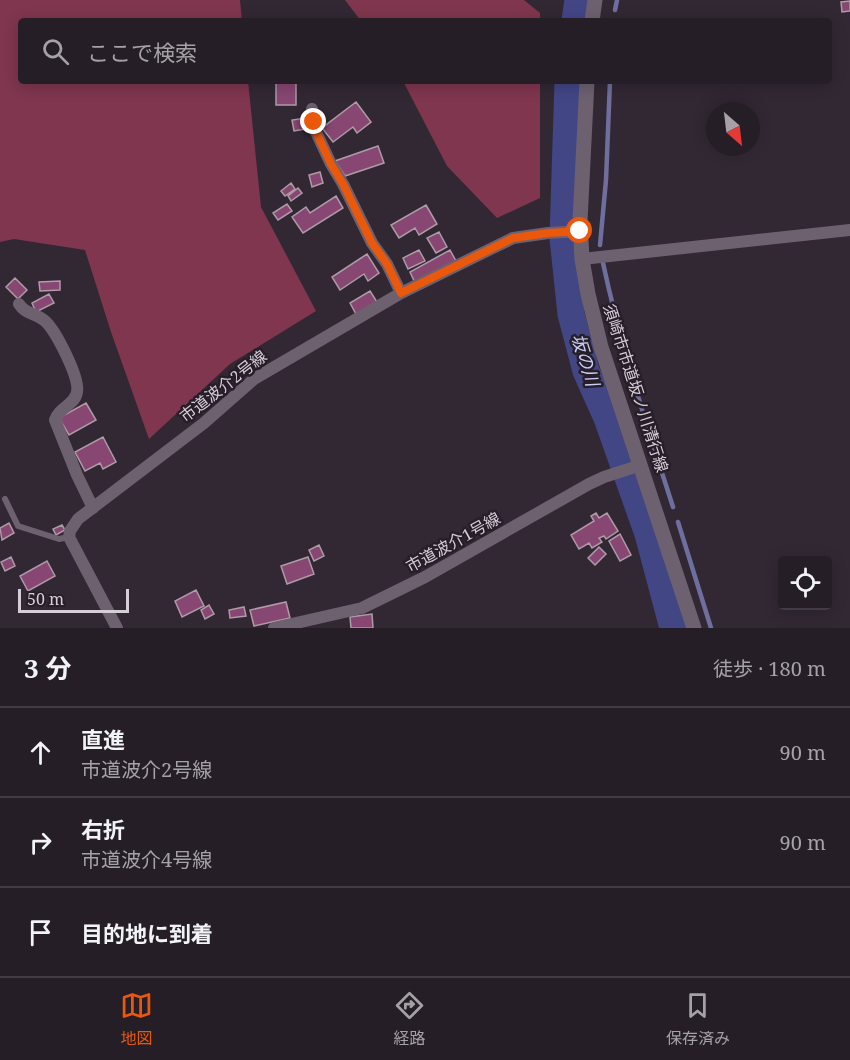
<!DOCTYPE html>
<html lang="ja">
<head>
<meta charset="utf-8">
<style>
  body { margin:0; font-family:"Noto Serif","Noto Sans JP",serif; background:#322b33; color:#f1f3f6 }
  .controls { position:absolute; right:18px; bottom:18px; display:grid; overflow:hidden; border-radius:6px; box-shadow:0 3px 15px #0003 }
  .controls button { width:54px; height:54px; display:grid; place-items:center; padding:0; border:0; border-bottom:2px solid #423c44; background:#261e27; color:#f1f3f6; font:30px sans-serif }
  .compass { position:absolute; left:706px; top:102px; width:54px; height:54px; border-radius:50%; background:#261e27; box-shadow:0 3px 15px #0003; rotate:152deg }
  .scale { position:absolute; left:18px; bottom:15px; width:111px; box-sizing:border-box; padding-left:6px; border:3px solid #d5ced7; border-top:0; font-size:16px; line-height:21px; white-space:nowrap; color:#d5ced7; -webkit-text-stroke:4px #281e2a; paint-order:stroke }
  .stop { position:absolute; width:18px; height:18px; margin:-14px; border:4px solid #ea580c; border-radius:50%; background:#fff }
  .stop.end { background:#ea580c; border-color:#fff; box-shadow:0 2px 6px #0008 }
  .list { margin:0; padding:0; list-style:none }
  h2 { display:flex; justify-content:space-between; align-items:center; height:78px; margin:0; padding:0 24px; font-size:26px }
  h2 small { font-size:20px; font-weight:400; color:#a4a2a7 }
  .list li { display:grid; grid-template-columns:39px 1fr auto; gap:18px; align-items:center; box-sizing:border-box; height:90px; padding:0 24px; border-top:2px solid #423c44 }
  .list b { display:block; font-size:22px; white-space:nowrap }
  .list p { margin:0; font-size:20px; white-space:nowrap; color:#a4a2a7 }
  .list em { font-size:20px; font-style:normal; color:#a4a2a7 }
  .icon { flex:none; width:33px; height:33px; fill:none; stroke:currentColor; stroke-width:2; stroke-linecap:round; stroke-linejoin:round }
  .map { position:relative; flex:none; width:850px; height:628px; overflow:hidden }
  .search { position:absolute; background:#261e27; box-shadow:0 3px 15px #0003; left:18px; right:18px; top:18px; height:66px; display:flex; align-items:center; gap:15px; box-sizing:border-box; padding:0 21px; border-radius:6px; color:#a4a2a7; font-size:22px }
  .sheet { height:348px; background:#261e27 }
  nav { display:flex; justify-content:space-around; align-items:center; box-sizing:border-box; height:84px; border-top:2px solid #423c44; background:#261e27; font-size:16px; color:#a4a2a7 }
  nav a { display:grid; justify-items:center; gap:3px }
  nav .on { color:#ea580c }
  .map>svg:first-child { display:block }
  .forest { fill:#7f364e }
  .lines { fill:none; stroke-linecap:round; stroke-linejoin:round }
  .stream { stroke:#6e6f9e; stroke-width:4.5 }
  .river { stroke:#424685; stroke-width:27 }
  .building { fill:#874772; stroke:#ad9ba6; stroke-width:1.5 }
  .service { stroke:#6d6170; stroke-width:6 }
  .minor { stroke:#6d6170; stroke-width:12 }
  .tertiary { stroke:#6d6170; stroke-width:15 }
  .route { stroke:#ea580c; stroke-width:8 }
  .labels { text-anchor:middle; stroke-width:5; stroke-linejoin:round; paint-order:stroke }
  .street-label { font-size:16px; fill:#d5ced7; stroke:#281e2a }
  .water-label { font-size:18px; font-style:italic; fill:#c9cef5; stroke:#281e2a }
</style>
</head>
<body>
<div class="map">
<svg width="850" height="628" viewBox="0 0 850 628">
  <rect width="100%" height="100%" fill="#322834"/>
  <path class="forest" d="M0,0H240L242,21H21V81H248L261,207L316,311L230,364L149,439L111,332L85,250L14,239L0,242Z
    M345,0H524L540,13V21H361Z
    M403,81H540V198L497,218L447,166Z"/>
  <g class="lines">
    <path class="stream" d="M615,10L617,0
      M600,245L606,180L610,81
      M603,263C621,347 647,426 673,507
      M678,522L711,628"/>
    <path class="river" d="M575,21L578,0
      M568,81L563,238L571,314L586,371L607,418L648,534L673,628"/>
  </g>
  <path class="building" d="M850,1V11L842,12L841,2Z
    M276,81H296V105H276Z
    M356,102L371,122L357,133L353,127L333,142L322,128Z
    M305,118L307,129L294,131L292,120Z
    M378,146L384,163L345,176L335,161Z
    M320,172L323,183L312,187L309,175Z
    M291,183L295,189L285,196L281,191Z
    M298,188L302,193L291,201L288,196Z
    M336,196L343,208L303,233L292,217L306,207L310,213Z
    M287,204L292,211L278,220L273,213Z
    M426,205L437,224L419,235L415,228L399,238L391,225Z
    M439,232L447,247L436,253L427,238Z
    M419,250L425,261L408,269L403,258Z
    M450,250L456,261L415,283L410,272Z
    M367,254L379,273L368,281L364,274L340,290L332,277Z
    M15,278L27,290L18,299L6,287Z
    M60,281V290L40,291L39,282Z
    M370,291L377,302L356,314L350,303Z
    M49,294L54,303L36,312L32,303Z
    M86,403L96,420L69,435L59,418Z
    M103,437L116,462L103,469L100,463L85,471L75,452Z
    M596,513L599,518L607,513L618,531L606,539L604,536L599,538L602,542L592,548L589,543L579,549L571,535L594,521L591,516Z
    M9,523L14,533L2,540L0,528Z
    M62,525L65,530L56,535L53,529Z
    M620,534L631,555L620,561L609,541Z
    M319,545L324,556L314,561L309,550Z
    M599,547L606,554L595,565L588,558Z
    M11,557L15,566L5,571L1,562Z
    M308,557L314,574L287,584L281,566Z
    M47,561L55,576L28,591L20,576Z
    M196,590L204,606L182,617L175,601Z
    M286,602L290,618L254,626L250,610Z
    M209,605L214,614L205,619L201,610Z
    M244,607L246,616L230,618L229,610Z
    M372,614L373,628H351L350,617Z"/>
  <g class="lines">
    <path class="service" d="M5,499L18,526L59,539L69,537"/>
    <path class="minor" d="M312,109L316,132L331,164L343,184L372,243L387,264L401,293
      M582,259L850,230
      M19,304C25,314 36,313 45,321C56,331 80,378 77,392C75,405 59,407 55,420L77,475L93,508
      M117,628L69,537L70,531L78,519L204,423L254,379L401,293L513,238L548,233L581,231
      M274,628L362,608L425,577L589,484L604,477L641,465"/>
    <path class="tertiary" d="M592,21L595,0
      M587,81L580,221L582,259L588,294L601,347L694,628"/>
  </g>
  <g class="lines">
    <path class="route" d="M314,122L316,132L331,164L343,184L372,243L387,264L401,293L513,238L548,233L580,231"/>
  </g>
  <g class="labels">
    <g class="street-label">
      <text transform="translate(223 386) rotate(-38)" y="6">市道波介2号線</text>
      <text transform="translate(636 388) rotate(72)" y="6">須崎市市道坂ノ川清行線</text>
      <text transform="translate(453 542) rotate(-29)" y="6">市道波介1号線</text>
    </g>
    <g class="water-label">
      <text transform="translate(585 360) rotate(73)" y="6">坂の川</text>
    </g>
  </g>
</svg>
<div class="controls">
<button><svg class="icon" aria-label="locate" viewBox="0 0 24 24"><circle cx="12" cy="12" r="6"/><path d="M12 2v4M12 18v4M2 12h4M18 12h4"/></svg></button>
</div>
<svg class="compass" viewBox="-18 -18 36 36"><path d="M0-13l5 13h-10z" fill="#e53935"/><path d="M0 13l5-13h-10z" fill="#a4a2a7"/></svg>
<div class="scale">50 m</div>
<div class="stop" style="left:580px;top:231px"></div>
<div class="stop end" style="left:314px;top:122px"></div>
<div class="search"><svg class="icon" aria-label="search" viewBox="0 0 24 24"><circle cx="10" cy="10" r="6"/><path d="M15 15l6 6"/></svg>ここで検索</div>
</div>
<section class="sheet">
<h2>3 分<small>徒歩 · 180 m</small></h2>
<ul class="list">
<li><svg class="icon" aria-label="ahead" viewBox="0 0 24 24"><path d="M12 20V5M6 11l6-6 6 6"/></svg><div><b>直進</b><p>市道波介2号線</p></div><em>90 m</em></li>
<li><svg class="icon" aria-label="right" viewBox="0 0 24 24"><path d="M7 20v-9h11M14 6l5 5-5 5"/></svg><div><b>右折</b><p>市道波介4号線</p></div><em>90 m</em></li>
<li><svg class="icon" aria-label="arrive" viewBox="0 0 24 24"><path d="M6 21V4h12l-3 4 3 4H6"/></svg><div><b>目的地に到着</b></div></li>
</ul>
</section>
<nav>
<a class="on"><svg class="icon" aria-label="map" viewBox="0 0 24 24"><path d="M3 6l6-2 6 2 6-2v14l-6 2-6-2-6 2zM9 4v14M15 6v14"/></svg>地図</a>
<a><svg class="icon" aria-label="directions" viewBox="0 0 24 24"><path d="M12 3l9 9-9 9-9-9zM9 14v-3h6M13 9l2 2-2 2"/></svg>経路</a>
<a><svg class="icon" aria-label="saved" viewBox="0 0 24 24"><path d="M7 4h10v16l-5-4-5 4z"/></svg>保存済み</a>
</nav>
</body>
</html>
